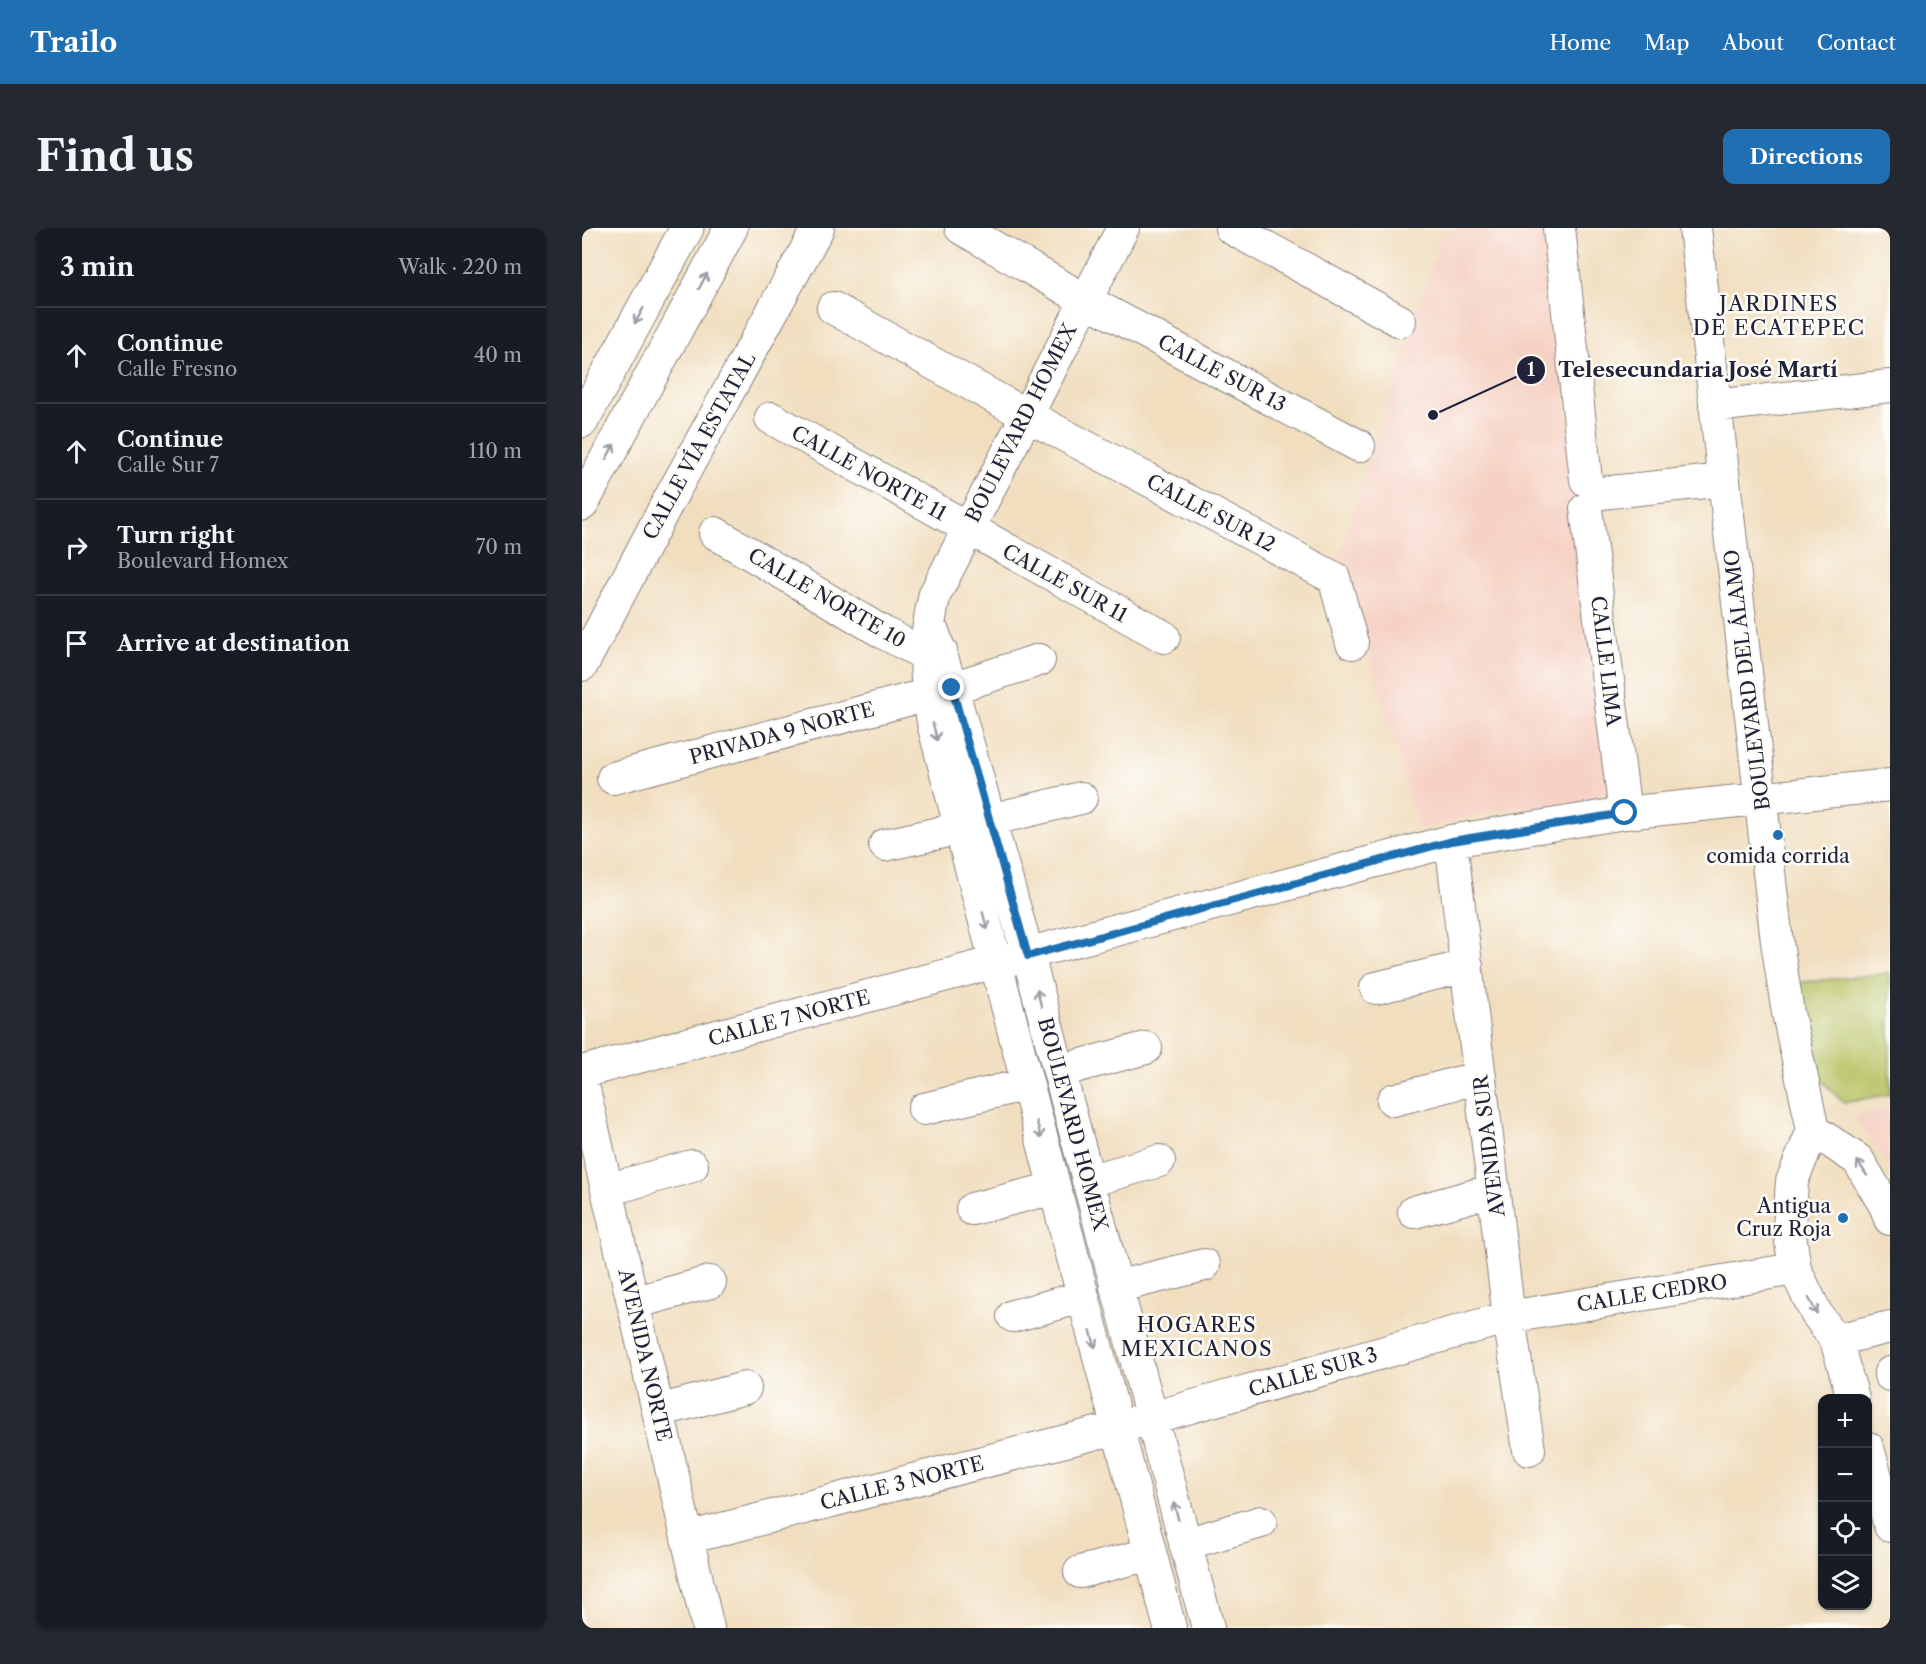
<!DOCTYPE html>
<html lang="en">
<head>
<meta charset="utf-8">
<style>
  body { margin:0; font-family:"Libre Caslon Text",serif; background:#242831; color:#f1f3f6 }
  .controls { position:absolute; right:18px; bottom:18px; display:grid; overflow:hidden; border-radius:12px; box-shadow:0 2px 4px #0004 }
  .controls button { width:54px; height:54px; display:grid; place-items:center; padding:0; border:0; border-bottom:2px solid #363941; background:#171b24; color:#f1f3f6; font:30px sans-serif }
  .stop { position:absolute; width:18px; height:18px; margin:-14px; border:4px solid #1f6fb2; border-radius:50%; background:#fff }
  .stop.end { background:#1f6fb2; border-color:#fff; box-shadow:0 2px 6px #0008 }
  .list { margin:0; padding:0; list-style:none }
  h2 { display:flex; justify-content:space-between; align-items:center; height:78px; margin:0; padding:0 24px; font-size:26px }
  h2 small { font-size:20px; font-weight:400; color:#9ea1a6 }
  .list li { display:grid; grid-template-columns:39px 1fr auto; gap:18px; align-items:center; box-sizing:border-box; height:96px; padding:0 24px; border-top:2px solid #363941 }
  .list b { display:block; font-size:22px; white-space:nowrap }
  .list p { margin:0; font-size:20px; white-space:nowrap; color:#9ea1a6 }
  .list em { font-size:20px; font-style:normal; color:#9ea1a6 }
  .icon { flex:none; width:33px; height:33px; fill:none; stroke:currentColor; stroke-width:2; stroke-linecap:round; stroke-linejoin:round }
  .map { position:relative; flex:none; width:1308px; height:1400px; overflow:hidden; border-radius:12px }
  header { display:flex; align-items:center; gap:36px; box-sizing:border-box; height:84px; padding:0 30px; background:#1f6fb2; color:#fff }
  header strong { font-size:28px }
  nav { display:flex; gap:33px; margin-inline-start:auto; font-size:21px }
  .intro { display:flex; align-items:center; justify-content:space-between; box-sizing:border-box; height:144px; padding:0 36px }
  h1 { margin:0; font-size:42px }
  .button { padding:15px 27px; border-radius:12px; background:#1f6fb2; color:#fff; font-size:21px; font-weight:700 }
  main { display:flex; gap:36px; padding:0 36px }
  aside { flex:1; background:#171b24; border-radius:12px; box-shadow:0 2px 4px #0004 }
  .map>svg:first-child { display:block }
  .built { fill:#f6d2c5 }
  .green { fill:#b7c365; stroke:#6c7250; stroke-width:1.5 }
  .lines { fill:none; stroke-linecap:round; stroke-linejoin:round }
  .minor-casing { stroke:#8a807d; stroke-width:34 }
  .motorway-casing { stroke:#8a807d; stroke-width:35 }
  .minor { stroke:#fff; stroke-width:32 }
  .motorway { stroke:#fff; stroke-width:33 }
  .oneway { stroke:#9c9ca7 }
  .route { stroke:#1f6fb2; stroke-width:8 }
  .poi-dot { fill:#1f6fb2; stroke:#fdfcf7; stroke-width:2 }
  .labels { text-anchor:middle; stroke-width:5; stroke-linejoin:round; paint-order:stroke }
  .street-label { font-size:20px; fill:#22223b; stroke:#fdfcf7 }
  .poi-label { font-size:20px; fill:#22223b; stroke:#fdfcf7 }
  .neighbourhood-label { font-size:21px; letter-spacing:1.5px; fill:#22223b; stroke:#fdfcf7 }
  .leader { fill:none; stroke:#22223b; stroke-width:2 }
  .callout-dot { fill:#22223b; stroke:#fdfcf7; stroke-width:2 }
  .mark-label { font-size:18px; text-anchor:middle; font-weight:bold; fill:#fff }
  .callout-label { font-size:21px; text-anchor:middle; font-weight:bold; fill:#22223b; stroke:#fdfcf7; stroke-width:5; stroke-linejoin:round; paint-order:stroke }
</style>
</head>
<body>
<header>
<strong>Trailo</strong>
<nav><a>Home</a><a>Map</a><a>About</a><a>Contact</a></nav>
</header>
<div class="intro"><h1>Find us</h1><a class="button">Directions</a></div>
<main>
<aside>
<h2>3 min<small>Walk · 220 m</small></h2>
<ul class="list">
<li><svg class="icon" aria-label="ahead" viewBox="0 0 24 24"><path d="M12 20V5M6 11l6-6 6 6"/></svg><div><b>Continue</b><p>Calle Fresno</p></div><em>40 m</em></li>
<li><svg class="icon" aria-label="ahead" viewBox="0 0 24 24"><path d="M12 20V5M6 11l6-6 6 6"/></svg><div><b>Continue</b><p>Calle Sur 7</p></div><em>110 m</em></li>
<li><svg class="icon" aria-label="right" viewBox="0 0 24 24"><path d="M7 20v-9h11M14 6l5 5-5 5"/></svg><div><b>Turn right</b><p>Boulevard Homex</p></div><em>70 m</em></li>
<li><svg class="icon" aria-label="arrive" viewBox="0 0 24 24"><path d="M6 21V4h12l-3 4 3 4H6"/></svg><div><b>Arrive at destination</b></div></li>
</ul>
</aside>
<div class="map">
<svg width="1308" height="1400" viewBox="0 0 1308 1400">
  <rect width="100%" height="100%" fill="#fdfcf7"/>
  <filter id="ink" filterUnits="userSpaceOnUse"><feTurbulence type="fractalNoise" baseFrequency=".0167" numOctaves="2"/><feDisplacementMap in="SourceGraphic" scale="12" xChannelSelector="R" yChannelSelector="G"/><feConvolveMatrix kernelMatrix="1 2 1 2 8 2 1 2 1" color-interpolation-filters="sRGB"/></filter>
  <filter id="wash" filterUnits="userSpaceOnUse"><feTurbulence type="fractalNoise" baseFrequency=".008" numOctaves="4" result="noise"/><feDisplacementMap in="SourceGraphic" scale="24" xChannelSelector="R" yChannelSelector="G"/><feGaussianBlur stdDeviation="1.35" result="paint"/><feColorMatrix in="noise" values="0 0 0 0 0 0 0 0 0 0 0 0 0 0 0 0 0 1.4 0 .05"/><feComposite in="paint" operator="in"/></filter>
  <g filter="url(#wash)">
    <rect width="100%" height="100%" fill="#f1debf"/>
    <path class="built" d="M862,0H965L1028,574L917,582L836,602L771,368L753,340Z
      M1308,879V941L1272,889Z"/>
    <path class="green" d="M1308,745V866L1262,875L1236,849L1221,826L1213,755Z"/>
  </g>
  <g filter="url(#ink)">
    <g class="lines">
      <defs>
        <path id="minor" d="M379,0L503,72L777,218
          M541,0L353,366C341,416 342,448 352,499L588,1400
          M649,0L818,93
          M977,0L1004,252
          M1113,0L1195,714L1206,785L1231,902
          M251,80L446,188L752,350L770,415
          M1133,178L1308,158
          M189,190L582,409
          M1019,265L1142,252
          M1004,281L1043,585
          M133,305L302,405L342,426L359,423
          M352,406L370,460L446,727L626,1400
          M0,437L81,283L236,0
          M31,550L370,460L457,432
          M407,592L499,570
          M869,613L927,1089L947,1222
          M303,617L379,600
          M794,760L885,738
          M477,843L564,820
          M0,844L869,613L1043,585L1308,557
          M0,853L126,1400
          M811,872L898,849
          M342,881L445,856
          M1231,902L1210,953L1207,1000L1213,1041L1234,1085L1254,1112L1271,1170
          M1231,902L1276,932L1304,979L1308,991
          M506,953L577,933
          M25,962L110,938
          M390,981L472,960
          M832,984L912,962
          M534,1059L622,1037
          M51,1075L128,1054
          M431,1088L500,1069
          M1254,1112L1308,1099
          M1308,1145V1147
          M76,1183L163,1160
          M1286,1220L1308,1298
          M105,1310L534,1200L927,1089L1213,1041
          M603,1316L679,1294
          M498,1344L568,1326"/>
        <path id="motorway" d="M0,193L105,0
          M0,276L149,0"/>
      </defs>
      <use href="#minor" class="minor-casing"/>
      <use href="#motorway" class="motorway-casing"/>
      <use href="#minor" class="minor"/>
      <use href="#motorway" class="motorway"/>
    </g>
    <defs><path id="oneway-shaft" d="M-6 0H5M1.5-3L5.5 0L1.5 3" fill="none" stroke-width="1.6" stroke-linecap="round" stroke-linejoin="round" transform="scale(1.5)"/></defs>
    <g class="oneway">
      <use href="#oneway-shaft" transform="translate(121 53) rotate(-62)"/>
      <use href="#oneway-shaft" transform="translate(57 88) rotate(119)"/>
      <use href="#oneway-shaft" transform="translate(28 224) rotate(-62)"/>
      <use href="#oneway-shaft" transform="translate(353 504) rotate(76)"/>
      <use href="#oneway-shaft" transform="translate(403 693) rotate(75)"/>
      <use href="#oneway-shaft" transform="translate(457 770) rotate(-105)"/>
      <use href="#oneway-shaft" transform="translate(457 902) rotate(75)"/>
      <use href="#oneway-shaft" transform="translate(1280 940) rotate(-124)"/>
      <use href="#oneway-shaft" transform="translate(1231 1078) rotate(63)"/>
      <use href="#oneway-shaft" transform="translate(511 1111) rotate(75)"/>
      <use href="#oneway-shaft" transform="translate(594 1283) rotate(-105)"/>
    </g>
  </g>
  <g class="lines" filter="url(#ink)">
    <path class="route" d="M370,460L446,728L870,613L1043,585"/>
  </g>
  <g class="poi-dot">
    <circle cx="1196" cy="607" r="6"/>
    <circle cx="1261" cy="990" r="6"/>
  </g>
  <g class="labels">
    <g class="street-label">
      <text transform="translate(640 145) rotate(28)" y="7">CALLE SUR 13</text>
      <text transform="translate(439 195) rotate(-63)" y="7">BOULEVARD HOMEX</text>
      <text transform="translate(117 218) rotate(-61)" y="7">CALLE VÍA ESTATAL</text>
      <text transform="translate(287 245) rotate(29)" y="7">CALLE NORTE 11</text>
      <text transform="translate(629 285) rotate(28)" y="7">CALLE SUR 12</text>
      <text transform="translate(483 355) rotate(29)" y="7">CALLE SUR 11</text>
      <text transform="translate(245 370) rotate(30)" y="7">CALLE NORTE 10</text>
      <text transform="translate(1024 433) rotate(83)" y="7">CALLE LIMA</text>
      <text transform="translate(1165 452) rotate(-97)" y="7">BOULEVARD DEL ÁLAMO</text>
      <text transform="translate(200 505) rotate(-15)" y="7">PRIVADA 9 NORTE</text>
      <text transform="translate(207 790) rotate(-15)" y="7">CALLE 7 NORTE</text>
      <text transform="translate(491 896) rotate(75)" y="7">BOULEVARD HOMEX</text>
      <text transform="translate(907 918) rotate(-97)" y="7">AVENIDA SUR</text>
      <text transform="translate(1070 1065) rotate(-9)" y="7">CALLE CEDRO</text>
      <text transform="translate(63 1127) rotate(77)" y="7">AVENIDA NORTE</text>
      <text transform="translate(731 1144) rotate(-16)" y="7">CALLE SUR 3</text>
      <text transform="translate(320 1255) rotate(-14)" y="7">CALLE 3 NORTE</text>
    </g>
    <g class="poi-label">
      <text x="1196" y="635">comida corrida</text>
      <text x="1249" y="985" text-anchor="end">Antigua<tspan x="1249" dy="23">Cruz Roja</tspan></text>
    </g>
    <g class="neighbourhood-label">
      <text x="1197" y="83">JARDINES<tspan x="1197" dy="24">DE ECATEPEC</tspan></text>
      <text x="615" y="1104">HOGARES<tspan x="615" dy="24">MEXICANOS</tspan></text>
    </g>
  </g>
  <path class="leader" d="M851 187L949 142"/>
  <g class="callout-dot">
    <circle cx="851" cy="187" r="6"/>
    <circle cx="949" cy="142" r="15"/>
  </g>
  <g class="mark-label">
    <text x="949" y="148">1</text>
  </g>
  <g class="callout-label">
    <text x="1116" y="149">Telesecundaria José Martí</text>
  </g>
</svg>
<div class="controls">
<button>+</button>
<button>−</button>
<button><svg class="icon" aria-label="locate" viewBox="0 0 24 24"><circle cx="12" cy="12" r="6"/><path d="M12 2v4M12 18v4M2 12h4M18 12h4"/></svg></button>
<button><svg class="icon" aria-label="layers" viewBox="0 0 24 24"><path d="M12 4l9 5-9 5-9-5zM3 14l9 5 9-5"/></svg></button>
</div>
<div class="stop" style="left:1043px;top:585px"></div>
<div class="stop end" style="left:370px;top:460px"></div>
</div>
</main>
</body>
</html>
